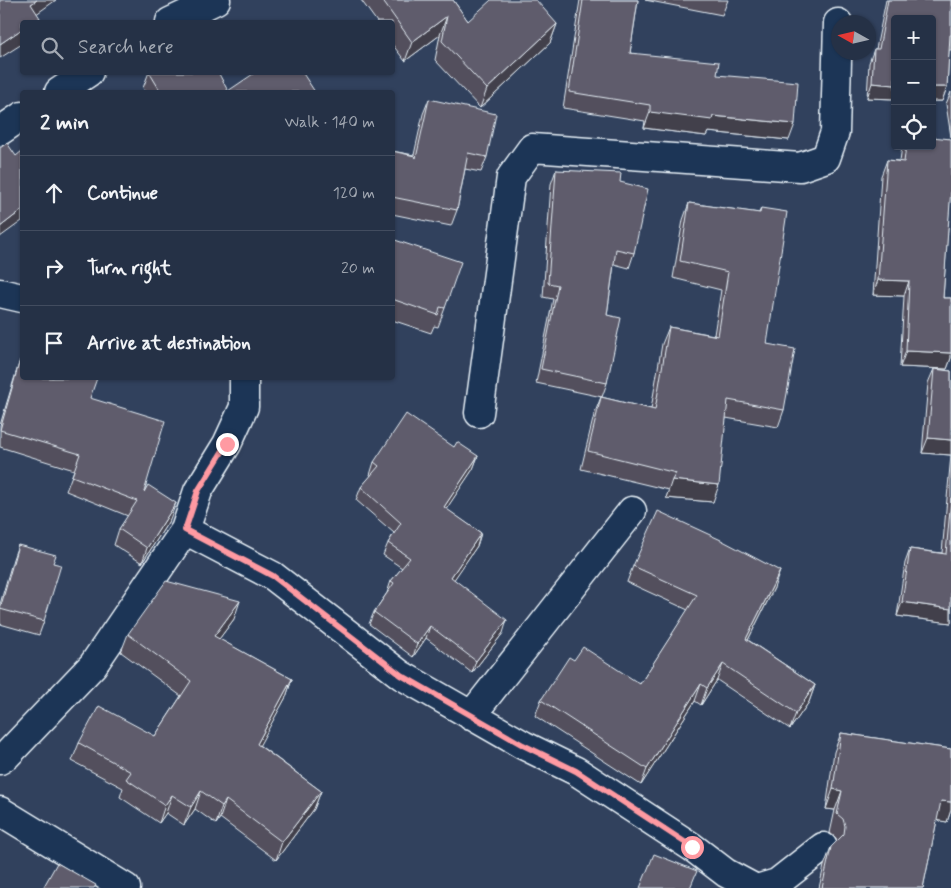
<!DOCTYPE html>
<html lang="en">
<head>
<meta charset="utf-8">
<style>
  body { margin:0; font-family:Mynerve,sans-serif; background:#313d51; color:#f1f3f6 }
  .controls { position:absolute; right:15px; top:15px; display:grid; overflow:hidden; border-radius:5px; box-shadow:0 1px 4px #0004 }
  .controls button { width:45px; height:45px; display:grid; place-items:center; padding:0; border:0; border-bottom:1px solid #424c5f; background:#253146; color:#f1f3f6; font:25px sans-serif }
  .compass { position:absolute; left:831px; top:15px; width:45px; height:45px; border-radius:50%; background:#253146; box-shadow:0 1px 4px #0004; rotate:278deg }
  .stop { position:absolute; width:15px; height:15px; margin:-11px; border:4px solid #ff9aa2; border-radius:50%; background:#fff }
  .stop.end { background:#ff9aa2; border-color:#fff; box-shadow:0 1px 5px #0008 }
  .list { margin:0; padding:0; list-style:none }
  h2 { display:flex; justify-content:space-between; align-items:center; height:65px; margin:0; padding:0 20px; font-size:21px }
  h2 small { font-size:16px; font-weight:400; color:#a3a9b3 }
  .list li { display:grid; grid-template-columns:32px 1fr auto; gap:15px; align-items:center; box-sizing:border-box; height:75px; padding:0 20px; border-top:1px solid #424c5f }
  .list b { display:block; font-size:19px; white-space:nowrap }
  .list em { font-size:16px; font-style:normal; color:#a3a9b3 }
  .icon { flex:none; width:28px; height:28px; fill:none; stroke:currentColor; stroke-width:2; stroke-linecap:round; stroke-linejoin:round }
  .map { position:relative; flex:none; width:951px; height:888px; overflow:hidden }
  .search { position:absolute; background:#253146; box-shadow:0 1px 4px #0004; left:20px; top:20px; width:375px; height:55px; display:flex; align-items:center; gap:12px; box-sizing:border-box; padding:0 18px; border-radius:5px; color:#a3a9b3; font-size:19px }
  .panel { position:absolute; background:#253146; box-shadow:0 1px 4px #0004; left:20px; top:90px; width:375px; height:290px; border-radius:5px }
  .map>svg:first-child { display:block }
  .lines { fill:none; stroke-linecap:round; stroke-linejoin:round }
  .minor-casing { stroke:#e8f1f8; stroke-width:31 }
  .minor { stroke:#1d3557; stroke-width:28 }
  .wall { fill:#524f5d; stroke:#e8f1f8 }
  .shaded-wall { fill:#42404c; stroke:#e8f1f8 }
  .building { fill:#5f5c6c; stroke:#e8f1f8 }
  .route { stroke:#ff9aa2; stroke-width:6 }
</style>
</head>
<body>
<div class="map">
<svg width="951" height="888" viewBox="0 0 951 888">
  <rect width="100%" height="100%" fill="#31415d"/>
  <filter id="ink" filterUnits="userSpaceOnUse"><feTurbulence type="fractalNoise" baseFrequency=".02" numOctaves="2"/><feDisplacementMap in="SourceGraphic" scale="10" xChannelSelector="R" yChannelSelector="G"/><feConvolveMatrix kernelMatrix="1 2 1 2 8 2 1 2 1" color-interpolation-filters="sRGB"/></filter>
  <g filter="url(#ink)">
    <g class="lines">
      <defs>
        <path id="minor" d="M170,22L216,0
          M59,92L89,72
          M0,131L22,116
          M0,293L22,298
          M479,413L511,177L532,148L800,167L826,158L835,132L838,23
          M185,530L273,576L401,675L523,745L576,771L692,847L726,873L754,888
          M471,716L632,511
          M0,760L7,755L93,665L185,530L198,491L227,444L244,407V378
          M0,811L126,888
          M760,888L777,883L823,847"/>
      </defs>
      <use href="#minor" class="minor-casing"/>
      <use href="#minor" class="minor"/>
    </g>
    <path class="wall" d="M361,0H453L468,21L557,24L550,43L480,108L435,60L440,35L405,61L392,44V22H377Z
      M580,0H638L630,53L717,75L789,140L708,132L706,136L644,128L645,121L563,108Z
      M645,0H728L722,15Z
      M886,0H951V50H949L947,87L942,101H932V19H895V99L867,98L869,63L874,49H876Z
      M149,72L228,91L315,92H146L143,88Z
      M951,92V137L946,104Z
      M429,99L487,157L481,172L465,169L457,210L451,226L392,214V151L414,155L423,114Z
      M902,146H932L950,196L943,298H951V358L947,369L900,367L904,296L873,295L881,176L887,160L900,161Z
      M556,170L620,182L634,253L629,268L614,264L607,315V383L602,397L536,383L553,299L543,297L551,184Z
      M689,203L759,213L761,208L767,344L784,410L778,427L726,418L713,502L666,498L669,490L581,469L594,415L601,397L651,409L662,344L669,327L714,335L721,290L673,278L683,220Z
      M392,239L445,308L438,327L434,326L431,333L392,320Z
      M20,360L90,398L144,492L170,519L142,563L114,545L119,529L128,516L66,491L74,470L0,447V425L15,376Z
      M934,369L951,371V455L922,453L928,383Z
      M454,447L478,456L473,469L446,509L481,533L477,546L454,579L503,633L472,673L426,638L413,657L369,624L374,612L387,593L391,581L402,568L383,555L388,543L394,533L356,500L361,487L371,476L370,475L374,462Z
      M951,455V623L897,616L905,563L910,549L942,553Z
      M18,545L44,621L39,635L0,624V604L13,559Z
      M633,566L774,588L748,640L815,685L809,702L790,729L717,680L701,705L695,701L641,785L535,716L541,700L574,660L640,684L688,610L627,582Z
      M234,619L219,639L292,679L286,697L259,745L321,791L314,809L276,860L220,818L216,824L195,809L184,825L166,813L159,823L120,797L123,788L72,761L79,743L155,736L181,696L121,652L128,634Z
      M841,733L951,749V810L947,822L937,820L923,888H819L824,866L831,847L837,841L836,838L830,833L835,810L826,809L834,752Z"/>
    <path class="shaded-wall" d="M37,0H56L25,22L31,4Z
      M447,16L440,35L405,61L412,42Z
      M40,18L38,22H33Z
      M557,24L550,43L480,108L487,89Z
      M22,29V44L0,58V44Z
      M872,83L895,85V99L867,98Z
      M932,87H947L942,101H932Z
      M650,112L713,116L795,124L789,140L708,132L706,136L644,128Z
      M22,210V221L0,237V227Z
      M878,280L909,281L904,296L873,295Z
      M906,351L951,353V358L947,369L900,367Z
      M928,438L951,440V455L922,453Z
      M478,456L473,469L439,520L444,507Z
      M672,480L719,485L713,502L666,498Z
      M176,503L170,519L142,563L147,548Z
      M481,533L477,546L447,590L451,577Z
      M780,571L774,588L740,656L746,639Z
      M240,601L234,619L208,654L214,636Z
      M902,602L951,609V623L897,616Z
      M507,620L503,633L472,673L476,661Z
      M430,626L426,638L413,657L417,644Z
      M723,664L717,680L701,705L707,688Z
      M292,679L286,697L251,761L257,744Z
      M701,684L695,701L641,785L647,769Z
      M815,685L809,702L790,729L796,713Z
      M833,789L842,791L835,810L826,809Z
      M201,791L195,809L184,825L191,807Z
      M321,791L314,809L276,860L282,842Z
      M172,795L166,813L159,823L165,805Z
      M226,800L220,818L216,824L222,806Z
      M941,801L951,802V810L947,822L934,820Z"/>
    <path class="building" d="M0,0H37L31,4L40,18L33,22H22V29L0,44Z
      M382,0H453L468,21L491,0H536L557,24L487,89L442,41L447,16L412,42Z
      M583,0H638L630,53L719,62L717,75L798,82L795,124L713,116L712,120L650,112V105L569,92Z
      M888,0H951V35H950L947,87H932V19H895V85L872,83L874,49H879Z
      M149,72H218L228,91L256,72H302L315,92H161Z
      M429,99L496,114L487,157L468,153L457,210L392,197V151L415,156L416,158Z
      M932,137L951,139V189L943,298H951V353L906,351L909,281L878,280L887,160L904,162L906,146H932Z
      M7,143L16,156L22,151V210L0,227V148Z
      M556,170L621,173L620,182L648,189L634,253L616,249L607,315L621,318L607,383L541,369L558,285L548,283Z
      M689,203L760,213L761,208L787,212L767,344L795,349L784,410L728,400L719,485L672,480L676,473L588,451L601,397L655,410L669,327L718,336L728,272L680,261Z
      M392,239L461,262L445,308L440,307L438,315L392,299Z
      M20,360L22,361V378H97L90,398L165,421L144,492L148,485L176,503L147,548L119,529L137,501L72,476L80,454L0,430Z
      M934,369L951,371V440L928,438Z
      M406,414L454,447L457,442L478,456L444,507L481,533L451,577L507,620L476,661L430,626L417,644L374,612L394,583L391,581L410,558L388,543L401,523L361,487L379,466L374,462Z
      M951,498V609L902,602L910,549L946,554Z
      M658,511L721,540L780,571L746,639L815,685L796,713L723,664L707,688L701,684L647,769L541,700L569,657L574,660L583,647L640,684L697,595L633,566Z
      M18,545L56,555L53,563L61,565L44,621L0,609Z
      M166,581L240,601L214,636L292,679L257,744L321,791L282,842L226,800L222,806L201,791L191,807L172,795L165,805L126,779L131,772L79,743L99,706L155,736L191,681L128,634Z
      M841,733L951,749V802L941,801L923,888H822L831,847L844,834L845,826L843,819L837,814L842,791L833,789Z
      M654,854L697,871L690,888H640Z
      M57,863L96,885L94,888H43Z"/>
  </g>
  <g class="lines" filter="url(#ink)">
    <path class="route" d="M227,444L198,491L185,530L273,576L401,675L523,745L576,771L692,847"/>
  </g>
</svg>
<div class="controls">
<button>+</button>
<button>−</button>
<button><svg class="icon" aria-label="locate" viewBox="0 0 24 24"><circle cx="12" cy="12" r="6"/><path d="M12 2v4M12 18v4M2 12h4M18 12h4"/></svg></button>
</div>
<svg class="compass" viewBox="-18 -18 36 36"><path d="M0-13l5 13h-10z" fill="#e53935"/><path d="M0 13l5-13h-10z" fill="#a3a9b3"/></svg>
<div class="stop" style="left:692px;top:847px"></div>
<div class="stop end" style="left:227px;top:444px"></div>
<div class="search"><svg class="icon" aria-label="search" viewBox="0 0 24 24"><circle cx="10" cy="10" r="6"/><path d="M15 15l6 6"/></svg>Search here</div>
<section class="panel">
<h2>2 min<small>Walk · 140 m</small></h2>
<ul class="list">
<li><svg class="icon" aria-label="ahead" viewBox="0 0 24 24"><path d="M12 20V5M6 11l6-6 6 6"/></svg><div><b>Continue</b></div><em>120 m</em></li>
<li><svg class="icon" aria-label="right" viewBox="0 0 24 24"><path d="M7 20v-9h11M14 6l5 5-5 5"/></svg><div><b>Turn right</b></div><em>20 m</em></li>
<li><svg class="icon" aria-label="arrive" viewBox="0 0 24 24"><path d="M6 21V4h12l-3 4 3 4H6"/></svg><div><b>Arrive at destination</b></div></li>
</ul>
</section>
</div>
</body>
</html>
